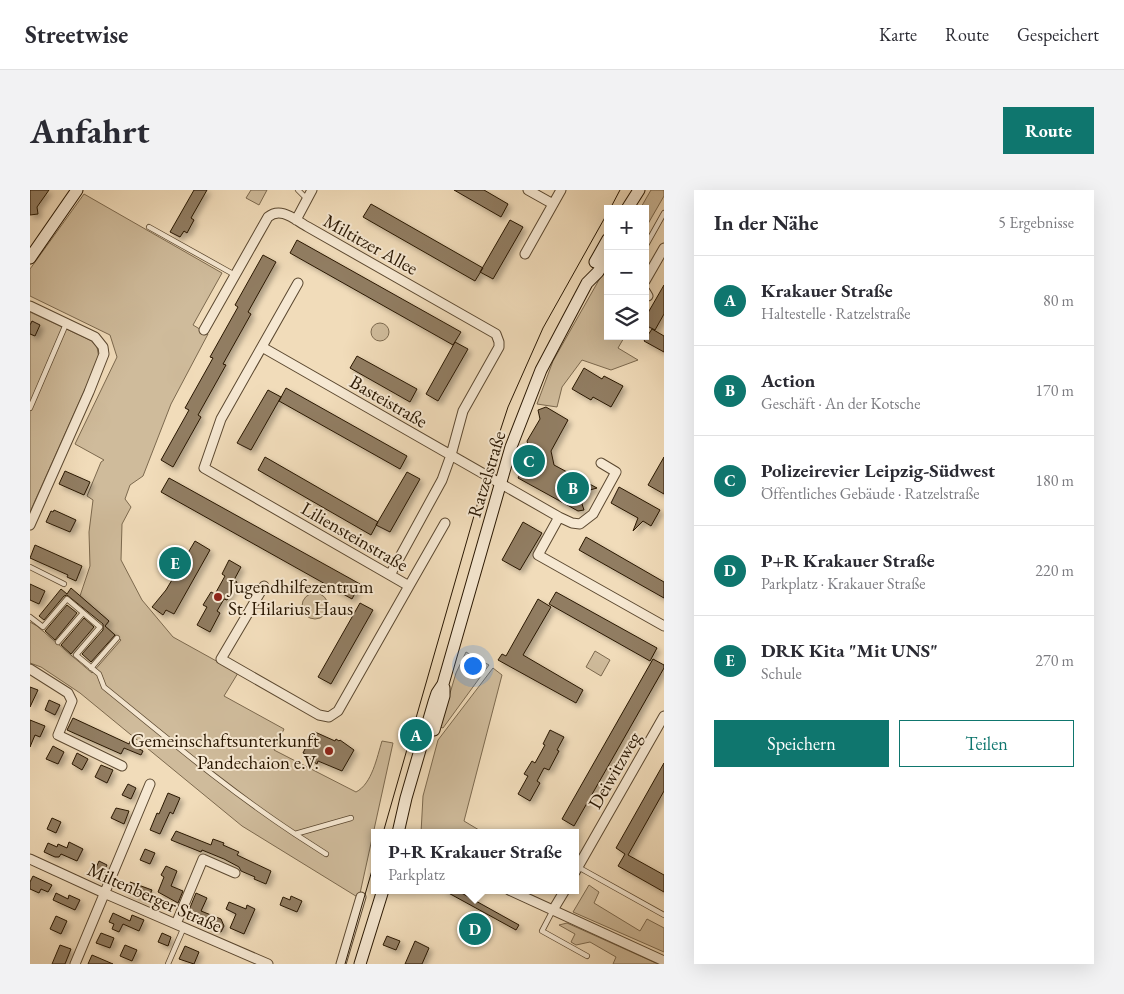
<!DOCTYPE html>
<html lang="de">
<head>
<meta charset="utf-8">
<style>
  body { margin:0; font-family:"EB Garamond",serif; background:#f2f2f3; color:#2b2b33 }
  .controls { position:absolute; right:15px; top:15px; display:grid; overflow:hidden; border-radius:0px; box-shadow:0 5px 20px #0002 }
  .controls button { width:45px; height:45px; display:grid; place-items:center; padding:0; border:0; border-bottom:1px solid #e1e1e2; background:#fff; color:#2b2b33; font:25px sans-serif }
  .you { position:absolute; left:442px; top:475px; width:18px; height:18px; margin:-12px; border:4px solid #fff; border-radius:50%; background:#1a73e8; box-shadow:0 0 0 8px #1a73e833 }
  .badge { display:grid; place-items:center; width:32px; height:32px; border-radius:50%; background:#0f766e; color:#fff; font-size:16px; font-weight:700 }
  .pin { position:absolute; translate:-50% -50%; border:2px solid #fff; box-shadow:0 1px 5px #0006 }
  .popup { position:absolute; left:341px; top:639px; width:208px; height:65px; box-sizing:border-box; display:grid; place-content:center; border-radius:0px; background:#fff; filter:drop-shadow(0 1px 4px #0005); font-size:16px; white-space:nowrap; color:#7c7c81 }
  .popup b { font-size:19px; color:#2b2b33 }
  .popup::after { content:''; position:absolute; left:50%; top:100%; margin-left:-10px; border:10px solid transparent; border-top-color:#fff }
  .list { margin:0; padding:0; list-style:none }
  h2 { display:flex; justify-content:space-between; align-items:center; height:65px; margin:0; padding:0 20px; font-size:21px }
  h2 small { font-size:16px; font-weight:400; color:#7c7c81 }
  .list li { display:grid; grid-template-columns:32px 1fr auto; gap:15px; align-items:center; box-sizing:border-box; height:90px; padding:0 20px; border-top:1px solid #e1e1e2 }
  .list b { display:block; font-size:19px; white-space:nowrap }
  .list p { margin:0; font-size:16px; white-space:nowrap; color:#7c7c81 }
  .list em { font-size:16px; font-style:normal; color:#7c7c81 }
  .actions { display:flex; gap:10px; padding:15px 20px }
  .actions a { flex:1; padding:11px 0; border:1px solid #0f766e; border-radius:0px; text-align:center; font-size:18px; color:#0f766e }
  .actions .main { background:#0f766e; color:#fff }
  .icon { flex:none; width:28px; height:28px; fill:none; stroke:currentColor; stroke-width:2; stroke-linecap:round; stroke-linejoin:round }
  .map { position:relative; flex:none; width:634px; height:774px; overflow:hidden; border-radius:0px }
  header { display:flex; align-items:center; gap:30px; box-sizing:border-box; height:70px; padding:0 25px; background:#fff; border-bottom:1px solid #e1e1e2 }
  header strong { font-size:24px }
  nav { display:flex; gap:28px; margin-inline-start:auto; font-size:18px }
  .intro { display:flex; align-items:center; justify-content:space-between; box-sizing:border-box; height:120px; padding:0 30px }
  h1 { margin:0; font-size:35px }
  .button { padding:12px 22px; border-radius:0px; background:#0f766e; color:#fff; font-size:18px; font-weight:700 }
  main { display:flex; gap:30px; padding:0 30px }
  aside { flex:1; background:#fff; border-radius:0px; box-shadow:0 5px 20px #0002 }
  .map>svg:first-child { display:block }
  .green { fill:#cfbb9b; stroke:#7c694e }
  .building { fill:#917d62; stroke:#291702; filter:url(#shadow) }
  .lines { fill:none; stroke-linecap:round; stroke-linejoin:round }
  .lane-casing { stroke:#5b4830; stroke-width:6 }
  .street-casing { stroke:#5b4830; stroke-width:11 }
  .secondary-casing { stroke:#291702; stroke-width:13 }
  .lane { stroke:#f6e8d2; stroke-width:4.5 }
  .street { stroke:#f6e8d2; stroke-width:9 }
  .secondary { stroke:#f6e8d2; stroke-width:11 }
  .tram { stroke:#291702; stroke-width:1 }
  .poi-dot { fill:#8f2418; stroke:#f6e8d2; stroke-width:2 }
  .labels { text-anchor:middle; stroke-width:4; stroke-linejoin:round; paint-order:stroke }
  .street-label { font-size:19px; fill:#291702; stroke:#f6e8d2 }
  .poi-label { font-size:19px; fill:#291702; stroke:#f6e8d2; text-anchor:start }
</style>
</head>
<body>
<header>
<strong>Streetwise</strong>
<nav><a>Karte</a><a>Route</a><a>Gespeichert</a></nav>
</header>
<div class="intro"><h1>Anfahrt</h1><a class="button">Route</a></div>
<main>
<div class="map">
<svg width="634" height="774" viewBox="0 0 634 774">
  <defs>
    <filter id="shadow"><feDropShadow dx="3.5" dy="3.5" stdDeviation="2.5" flood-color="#0004"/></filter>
  </defs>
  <rect width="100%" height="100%" fill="#f1dcba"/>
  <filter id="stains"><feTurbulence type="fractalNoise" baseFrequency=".004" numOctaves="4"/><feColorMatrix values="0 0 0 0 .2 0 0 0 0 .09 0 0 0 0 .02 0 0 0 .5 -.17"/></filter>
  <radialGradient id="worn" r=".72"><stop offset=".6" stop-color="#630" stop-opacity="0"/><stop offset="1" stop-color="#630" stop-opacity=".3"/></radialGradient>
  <path class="green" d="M221,0H237L229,15L216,8Z
    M621,0H634V6L615,39V19H610Z
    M54,4L192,83L163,135L178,144L141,214L113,286L100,295L95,309L101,317L92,334L91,370L112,410L143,447L208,483L194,506L254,539L244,560L326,602C342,594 347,567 352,551L363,553L329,708L212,636L50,503L11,477L0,473V432L7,436L62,483L91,450L75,436L79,431L50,406L60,376L59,342L63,310L57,306L71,272L74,270L45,254L87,167L80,145L0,106V79Z
    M578,74V146H595L588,158L608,170L581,180L552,170L532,197L527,217L507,214L523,171Z
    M0,122L62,151L67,157L69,168L0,322Z
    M341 142a9 9 0 1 1 18 0a9 9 0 1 1-18 0Z
    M272 416a13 13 0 1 1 26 0a13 13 0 1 1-26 0Z
    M565,461L580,470L571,486L556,477Z
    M436,462L459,475L413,538L410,537L426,483Z
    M463,478L472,485L434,631L454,643H391L393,606L408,550Z
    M559,695L569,702L564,713L610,741L617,729L634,738V762L543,722Z
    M537,733L628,774H583L586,767L560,752L546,755L541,752L545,744L529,735Z"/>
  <path class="building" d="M0,0H19L7,17L8,24L0,25Z
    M164,0H177L161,28L164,30L157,43L154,41L150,47L140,42Z
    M424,0H454L478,14L471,27Z
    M341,14L453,78L445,91L333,27Z
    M480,30L493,37L463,89L450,82Z
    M267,50L431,142L423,155L260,63Z
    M233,65L246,72L218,122L221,124L193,174L196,175L168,225L171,227L143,277L131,270L159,220L155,218L183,168L180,167L208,117L205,115Z
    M634,95V124L625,140L615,135V128Z
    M2,131L10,135L5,146L0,144V135Z
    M622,139L634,146V162L614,151Z
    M425,152L438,159L408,211L396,204Z
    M327,166L387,199L380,212L320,178Z
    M554,178L572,189L574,186L593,196L581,217L563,207L561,210L542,199Z
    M256,198L377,266L370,279L249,211Z
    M238,200L251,207L221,260L207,253Z
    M516,217L538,230L521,261L524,275L567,298L560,300L552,314L554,320L548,321L488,288L492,280L501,285L496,270L502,269L497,251L510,229L508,220Z
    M235,267L348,332L341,345L228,280Z
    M634,267V304L618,295Z
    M35,281L60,292L54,305L29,294Z
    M377,282L390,289L360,342L346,335Z
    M139,288L330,394L322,409L131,302Z
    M589,297L630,320L621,336L613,331L603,341L608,328L581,313Z
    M24,320L46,330L40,342L16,332L21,321L23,322Z
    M493,332L512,343L490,380L472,370Z
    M556,347L634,392V408L549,360Z
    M165,351L180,360L144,424L136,420L133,425L122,417L136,400Z
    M5,355L52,376L46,391L37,387L38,385L0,368Z
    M199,370L211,377L204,390L207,392L197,410L194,409L187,421L190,423L180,442L167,435L177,417L173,415L181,402L185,404L195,386L192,384Z
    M0,394L15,401L9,414L0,410Z
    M41,398L79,431L75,436L85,445L61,472L52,464L73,440V434L37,405L34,406L14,430L9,426L31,399L37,404Z
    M526,402L627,458L620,471L519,414Z
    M508,409L521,417L493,465L553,500L546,513L468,470L472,464L476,466Z
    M330,413L343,420L301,494L288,487Z
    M37,415L47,423L25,450L15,441Z
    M54,428L64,437L41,464L31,455Z
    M623,469L634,475V478L544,636L532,629Z
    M0,497L8,500L0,517Z
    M19,510L30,515L25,525L15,520Z
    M43,528L99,554L100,551L107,554L106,557L113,561L111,565L94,558L91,564L37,540Z
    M0,530L15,536L10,547L5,545L0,557Z
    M520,540L534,547L527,560L529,561L519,580L514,578L507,591L510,593L500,611L488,604L498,586L494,584L502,571L505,573L515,555L513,554Z
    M285,542L305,551L306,549L309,551L310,550L324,560L312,581L288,571L287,574L279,569L281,567L273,563L275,559L273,558L277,550L280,551Z
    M23,556L34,562L28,574L16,569Z
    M47,563L58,569L52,580L42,574Z
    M634,573V601L598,665L634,685V702L588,676L595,664L586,658Z
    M71,575L83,580L77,593L65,587Z
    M98,594L106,598L101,609L92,605Z
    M138,603L150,608L143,624L140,622L130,644L120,640L127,623L129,624Z
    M86,618L99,621L94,634L81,628Z
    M22,628L31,632L26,643L17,639Z
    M146,641L181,655L183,649L194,653L193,655L209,662L207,665L241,681L236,694L224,689L225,687L211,681L209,677L194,669L172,660L171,662L141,650Z
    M39,652L53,659L47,671L31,664L29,667H25L14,662L18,653L27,657L28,654L37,658Z
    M115,659L125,663L120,674L110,670Z
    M69,671L77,675L70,689L63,685Z
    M136,676L147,681L141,696L153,701L148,713L128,702L134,687L131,685Z
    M3,686L22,695L18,702L11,699L9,703L0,699V692Z
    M100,692L122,700L117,711L96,701Z
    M413,700H426L489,735L486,740Z
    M26,703L38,709L39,705L50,710L45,720L23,710Z
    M166,703L177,708L171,721L191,729L194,736L191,742L176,736L177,734L157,725Z
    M261,706L272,711L267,722L250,715L253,707L260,710Z
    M199,712L216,719L217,715L225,719L214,744L200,738L206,724L196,719Z
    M83,723L100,731L102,725L114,730L109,741L93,734L89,742L82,739L84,734L79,732Z
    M26,726L37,731L31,744L20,739Z
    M71,743L84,748L80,758L66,753Z
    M132,743L141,747L138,756L128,752Z
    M357,746L370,751L366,760L353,755Z
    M385,751L399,758L392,774H375Z
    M30,755L41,759L35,774H22Z
    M95,755L107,760L102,771L90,766Z
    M155,756L169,762L164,774L149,769Z
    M62,765L83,774H58Z"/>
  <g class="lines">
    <defs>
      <path id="lane" d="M268,0L277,9
        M119,37L205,85
        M615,57L634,23
        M0,218L36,134
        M0,377L34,394
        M0,427L13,437L37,409L70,437L46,465L69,484L74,497C137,548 198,600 265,644L321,628
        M28,452L53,423
        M61,478L87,448
        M265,644L296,664
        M548,677L634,725
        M523,720L512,741L557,766
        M138,774L154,737"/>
      <path id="street" d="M498,0L523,14
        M266,30L282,0
        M495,64L531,0
        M615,91L634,58
        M615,101L618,106
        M0,116L65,147L73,157L74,164L59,202L0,335
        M174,140L238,27C251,16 265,30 278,37L466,144L469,152V157L433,221L421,265L412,290L360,385
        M232,157L529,327L508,365L634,436
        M529,327L542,333L550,334L563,324L586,282L571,273
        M234,396L191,469L289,525L299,527L308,521L379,396L174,278L191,229L268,93
        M379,396L415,333
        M0,479L38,503L42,511L28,545L92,576
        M0,669L74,703L238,774
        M545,682L634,526
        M479,700L634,771
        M523,720L535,700
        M146,734L173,669L205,683
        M45,774L120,594
        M311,774L331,707"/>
      <path id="secondary" d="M597,19L609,0
        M0,68L47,0
        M565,72L578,49
        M404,540L414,506V498
        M368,643L376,608L404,512L407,503L413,494L481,257L511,180L557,93L568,82L578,65
        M330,774L353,700"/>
    </defs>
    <use href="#lane" class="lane-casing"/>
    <use href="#street" class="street-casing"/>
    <use href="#secondary" class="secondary-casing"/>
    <use href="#lane" class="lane"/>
    <use href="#street" class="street"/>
    <use href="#secondary" class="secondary"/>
    <path class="tram" d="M580,19L590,0
      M353,643L456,284L478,217L513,138L578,22
      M315,774L345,670"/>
  </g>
  <g class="poi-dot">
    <circle cx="188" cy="407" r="5"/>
    <circle cx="299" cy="561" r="5"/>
  </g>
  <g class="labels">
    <g class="street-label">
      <text transform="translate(341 54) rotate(29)" y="7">Miltitzer Allee</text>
      <text transform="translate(359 211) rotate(30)" y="7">Basteistraße</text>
      <text transform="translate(456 284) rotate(-73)" y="7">Ratzelstraße</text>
      <text transform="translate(325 346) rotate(30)" y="7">Liliensteinstraße</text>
      <text transform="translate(584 580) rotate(-60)" y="7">Deiwitzweg</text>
      <text transform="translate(125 707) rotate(24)" y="7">Miltenberger Straße</text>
    </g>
    <g class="poi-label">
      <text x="198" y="403">Jugendhilfezentrum<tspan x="198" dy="22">St. Hilarius Haus</tspan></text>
      <text x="289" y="557" text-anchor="end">Gemeinschaftsunterkunft<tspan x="289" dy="22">Pandechaion e.V.</tspan></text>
    </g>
  </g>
  <rect width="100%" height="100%" filter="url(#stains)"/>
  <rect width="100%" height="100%" fill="url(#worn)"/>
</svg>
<div class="controls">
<button>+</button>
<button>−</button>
<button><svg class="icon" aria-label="layers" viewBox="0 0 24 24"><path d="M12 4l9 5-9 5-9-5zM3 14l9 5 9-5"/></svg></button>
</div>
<div class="you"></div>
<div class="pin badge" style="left:386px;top:545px">A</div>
<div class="pin badge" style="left:543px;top:298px">B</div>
<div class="pin badge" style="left:499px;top:271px">C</div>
<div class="pin badge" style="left:445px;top:739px">D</div>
<div class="popup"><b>P+R Krakauer Straße</b>Parkplatz</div>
<div class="pin badge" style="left:145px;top:373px">E</div>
</div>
<aside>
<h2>In der Nähe<small>5 Ergebnisse</small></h2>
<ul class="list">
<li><span class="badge">A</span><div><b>Krakauer Straße</b><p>Haltestelle · Ratzelstraße</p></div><em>80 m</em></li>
<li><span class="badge">B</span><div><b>Action</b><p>Geschäft · An der Kotsche</p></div><em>170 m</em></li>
<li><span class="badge">C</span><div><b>Polizeirevier Leipzig-Südwest</b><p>Öffentliches Gebäude · Ratzelstraße</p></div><em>180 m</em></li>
<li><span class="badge">D</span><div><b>P+R Krakauer Straße</b><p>Parkplatz · Krakauer Straße</p></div><em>220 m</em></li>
<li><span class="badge">E</span><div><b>DRK Kita &quot;Mit UNS&quot;</b><p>Schule</p></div><em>270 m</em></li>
</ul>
<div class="actions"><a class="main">Speichern</a><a>Teilen</a></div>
</aside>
</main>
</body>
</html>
